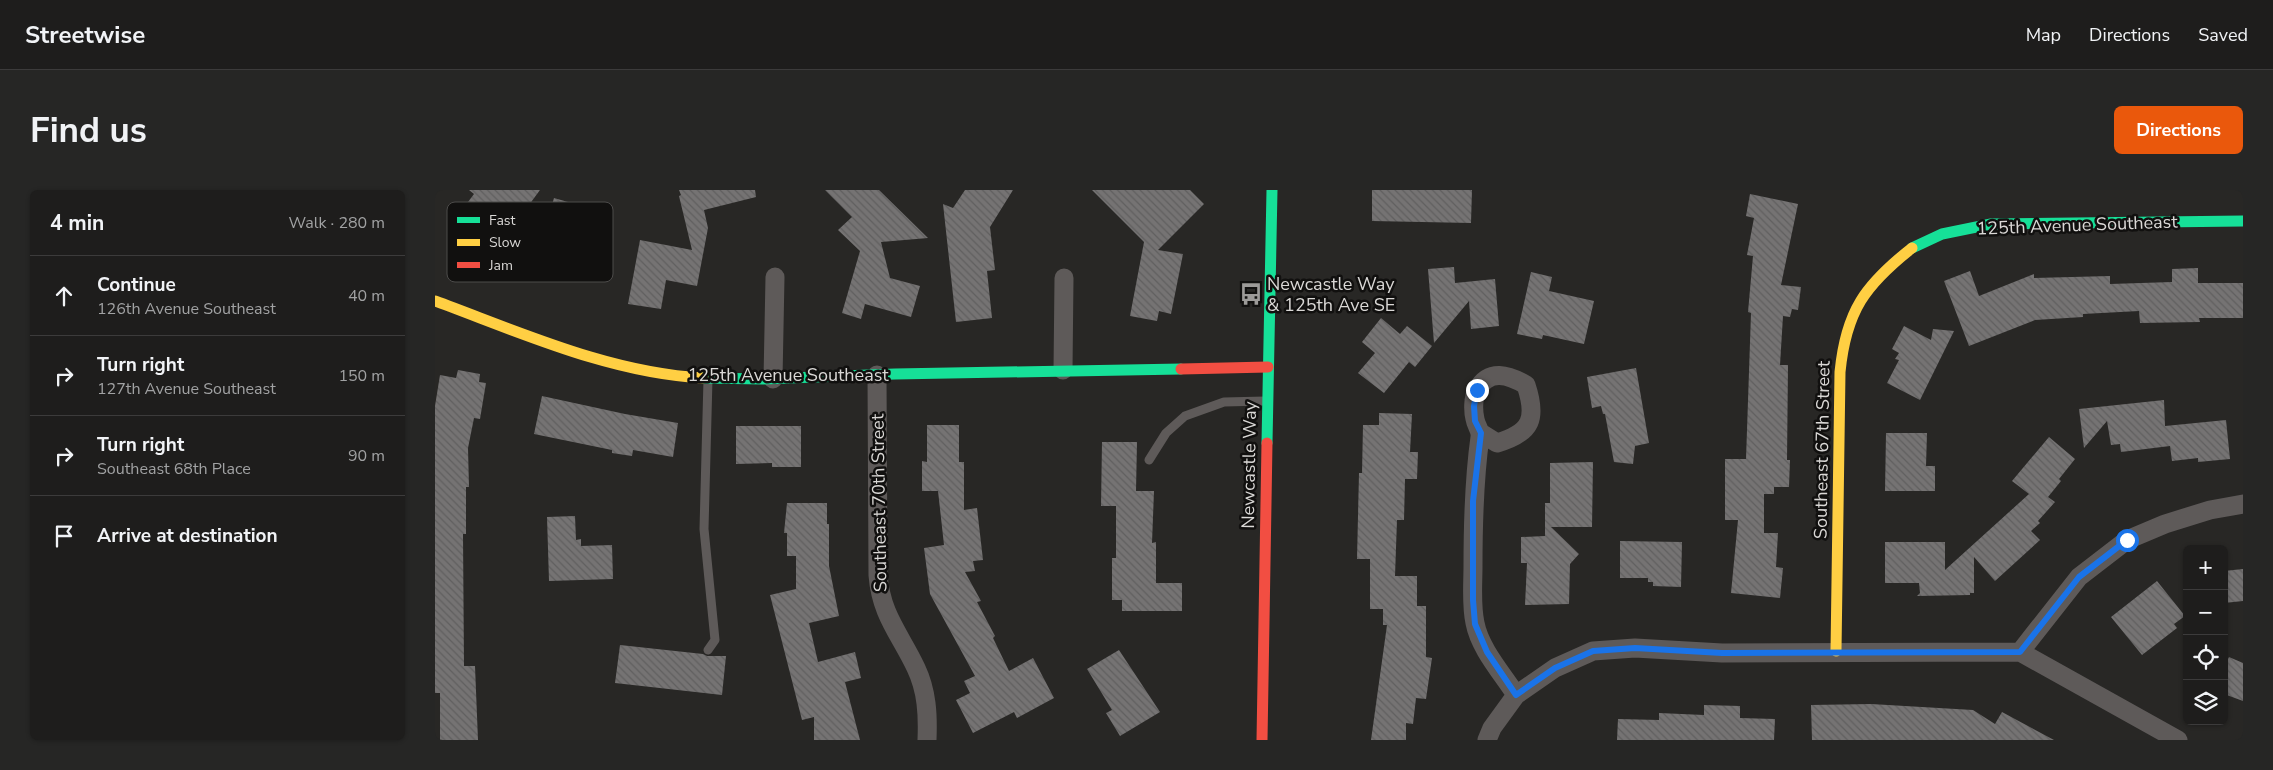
<!DOCTYPE html>
<html lang="en">
<head>
<meta charset="utf-8">
<style>
  body { margin:0; font-family:"Nunito Sans",sans-serif; background:#262625; color:#f1f3f6 }
  .controls { position:absolute; right:15px; bottom:15px; display:grid; overflow:hidden; border-radius:8px; box-shadow:0 1px 4px #0004 }
  .controls button { width:45px; height:45px; display:grid; place-items:center; padding:0; border:0; border-bottom:1px solid #3c3b3b; background:#1e1d1c; color:#f1f3f6; font:25px sans-serif }
  .stop { position:absolute; width:15px; height:15px; margin:-11px; border:4px solid #1a73e8; border-radius:50%; background:#fff }
  .stop.end { background:#1a73e8; border-color:#fff; box-shadow:0 1px 5px #0008 }
  .list { margin:0; padding:0; list-style:none }
  h2 { display:flex; justify-content:space-between; align-items:center; height:65px; margin:0; padding:0 20px; font-size:21px }
  h2 small { font-size:16px; font-weight:400; color:#a1a2a3 }
  .list li { display:grid; grid-template-columns:32px 1fr auto; gap:15px; align-items:center; box-sizing:border-box; height:80px; padding:0 20px; border-top:1px solid #3c3b3b }
  .list b { display:block; font-size:19px; white-space:nowrap }
  .list p { margin:0; font-size:16px; white-space:nowrap; color:#a1a2a3 }
  .list em { font-size:16px; font-style:normal; color:#a1a2a3 }
  .icon { flex:none; width:28px; height:28px; fill:none; stroke:currentColor; stroke-width:2; stroke-linecap:round; stroke-linejoin:round }
  .map { position:relative; flex:none; width:1808px; height:550px; overflow:hidden; border-radius:8px }
  header { display:flex; align-items:center; gap:30px; box-sizing:border-box; height:70px; padding:0 25px; background:#1e1d1c; border-bottom:1px solid #3c3b3b }
  header strong { font-size:24px }
  nav { display:flex; gap:28px; margin-inline-start:auto; font-size:18px }
  .intro { display:flex; align-items:center; justify-content:space-between; box-sizing:border-box; height:120px; padding:0 30px }
  h1 { margin:0; font-size:35px }
  .button { padding:12px 22px; border-radius:8px; background:#ea580c; color:#fff; font-size:18px; font-weight:700 }
  main { display:flex; gap:30px; padding:0 30px }
  aside { flex:1; background:#1e1d1c; border-radius:8px; box-shadow:0 1px 4px #0004 }
  .map>svg:first-child { display:block }
  .building { fill:url(#building-back-hatch) }
  .lines { fill:none; stroke-linecap:round; stroke-linejoin:round }
  .lane { stroke:#5e5a59; stroke-width:9 }
  .street { stroke:#5e5a59; stroke-width:19 }
  .fast { stroke:#16e098; stroke-width:11 }
  .slow { stroke:#ffcf43; stroke-width:11 }
  .jam { stroke:#f24e42; stroke-width:11 }
  .route { stroke:#1a73e8; stroke-width:6 }
  .labels { text-anchor:middle; stroke-width:5; stroke-linejoin:round; paint-order:stroke }
  .street-label { font-size:18px; fill:#dad8d6; stroke:#11100f }
  .poi-label { font-size:18px; fill:#dad8d6; stroke:#11100f; text-anchor:start }
  .key { fill:#11100f; stroke:#4d4c4b; stroke-width:1 }
  .key-label { font-size:14px; fill:#dad8d6 }
</style>
</head>
<body>
<header>
<strong>Streetwise</strong>
<nav><a>Map</a><a>Directions</a><a>Saved</a></nav>
</header>
<div class="intro"><h1>Find us</h1><a class="button">Directions</a></div>
<main>
<aside>
<h2>4 min<small>Walk · 280 m</small></h2>
<ul class="list">
<li><svg class="icon" aria-label="ahead" viewBox="0 0 24 24"><path d="M12 20V5M6 11l6-6 6 6"/></svg><div><b>Continue</b><p>126th Avenue Southeast</p></div><em>40 m</em></li>
<li><svg class="icon" aria-label="right" viewBox="0 0 24 24"><path d="M7 20v-9h11M14 6l5 5-5 5"/></svg><div><b>Turn right</b><p>127th Avenue Southeast</p></div><em>150 m</em></li>
<li><svg class="icon" aria-label="right" viewBox="0 0 24 24"><path d="M7 20v-9h11M14 6l5 5-5 5"/></svg><div><b>Turn right</b><p>Southeast 68th Place</p></div><em>90 m</em></li>
<li><svg class="icon" aria-label="arrive" viewBox="0 0 24 24"><path d="M6 21V4h12l-3 4 3 4H6"/></svg><div><b>Arrive at destination</b></div></li>
</ul>
</aside>
<div class="map">
<svg width="1808" height="550" viewBox="0 0 1808 550">
  <defs>
    <pattern id="building-back-hatch" width="6" height="6" patternUnits="userSpaceOnUse" patternTransform="scale(1.25)"><rect width="6" height="6" fill="#757373"/><path d="M-1 5l2 2M0 0l6 6M5-1l2 2" fill="none" stroke="#605f5f"/></pattern>
  </defs>
  <rect width="100%" height="100%" fill="#282725"/>
  <path class="building" d="M34,0H105L80,34L57,17L45,33L27,20L39,4Z
    M244,0H320L321,7L269,20L273,38L262,96L231,90L226,119L193,114L205,50L257,60L244,6L246,5Z
    M390,0H444L493,48L446,52L455,88L485,96L476,127L430,114L426,129L407,123L425,61L403,40L417,27Z
    M530,0H578L555,37L560,80L552,81L557,128L521,132L508,14L518,18Z
    M657,0H755L769,14L723,60L748,64L736,124L724,121L722,131L695,126L709,52Z
    M937,0H1037L1036,33L937,31Z
    M1315,4L1363,14L1346,95L1366,97L1363,120L1357,119L1355,127L1348,126L1345,175H1353L1352,270H1355L1354,297H1339V304H1329V343H1343L1341,377L1348,378L1345,408L1296,403L1303,330H1290V269H1311L1316,123L1313,122L1318,66L1312,65L1319,28L1311,26Z
    M119,8L168,22L158,58L132,51L127,70L103,63Z
    M1019,77L1020,93L1060,89L1064,136L1036,139L1034,111L999,153L993,79Z
    M1763,78V93H1808V128H1764L1765,132L1705,133L1704,121L1648,124V127L1600,130L1534,156L1509,91L1535,81L1544,106L1599,84V88L1675,86V94L1737,92V79Z
    M1096,82L1117,87L1114,101L1159,111L1149,154L1108,145L1107,149L1082,144Z
    M946,128L965,144L972,136L997,156L980,177L974,172L949,203L923,183L940,163L927,152Z
    M1469,136L1496,150L1498,139L1519,141L1485,210L1452,193L1464,170L1460,169L1464,163L1457,159Z
    M1201,178L1214,253L1200,256L1198,274L1179,272L1170,224H1168L1166,216L1157,218L1152,187Z
    M23,180L45,184L44,192L51,193L45,229L39,228L33,258L34,297H31V344H28L29,476H40L43,550H5V503H0V216L5,185L21,188Z
    M107,206L190,224L243,233L238,267L198,260L197,266L177,263V260L99,244Z
    M1729,210L1730,236L1791,230L1795,269L1763,272V268L1737,271L1735,256L1686,262L1685,254L1676,255L1672,231L1649,258L1644,219Z
    M944,223L977,224L975,262H983L982,289H970L969,330H962L960,386H982V416H991V467L997,468L991,509L981,508L978,534L971,533V550H936L952,435H948V419H935V369H922L924,283H927L928,235H944Z
    M492,235H524V272H529V320L542,318L548,370L538,371L540,381L530,382L546,411L542,412L560,446L558,448L574,481L598,468L619,508L582,528L579,522L538,543L521,510L535,503L529,491L540,486L495,404L489,358L509,355L503,301H487V271L492,272Z
    M301,236H366V277H337V273L301,274Z
    M1451,243H1492L1491,276H1500V301H1450Z
    M1614,247L1640,269L1624,289L1626,291L1613,307L1620,312L1603,331L1605,333L1596,341L1605,350L1560,391L1539,367V403H1535V405L1482,406L1485,403L1484,393H1450V352H1510V380L1594,304L1577,291Z
    M667,252H702L701,301H719L717,353L721,352V393H747V421H687V410H677V368H681V316H666Z
    M1158,272L1157,337H1116L1144,364L1135,374L1134,414L1090,415L1092,373H1086V347L1110,346V313H1115V273Z
    M352,313H392V334H394V376L404,426L374,433L383,472L420,462L426,488L410,492L425,550H379V527L367,530L335,405L361,399V366H352V343H349Z
    M140,326L141,350L146,349V356L177,355L178,389L114,391L112,327Z
    M1185,351L1247,352L1246,397L1218,396V392H1213V388H1185Z
    M1808,379V411L1789,413V381Z
    M1722,391L1750,426L1739,434L1742,438L1707,465L1676,427Z
    M185,455L268,464L272,466H291L287,505L180,493Z
    M684,460L725,522L685,546L671,523L677,520L652,479Z
    M1794,467L1808,473V511L1789,504V477Z
    M1436,514L1538,520L1560,534L1567,522L1619,550H1377L1376,515Z
    M1269,515L1305,516V528L1340,529L1339,550H1182L1183,529L1224,530V523L1269,525Z"/>
  <g class="lines">
    <path class="lane" d="M714,270L731,243L750,226L789,212L830,211
      M273,460L280,450L269,339L273,189"/>
    <path class="street" d="M628,180L629,88
      M442,185L443,385C446,425 465,444 481,478C492,501 493,525 492,550
      M338,189L340,87
      M1046,243L1062,253C1097,243 1102,228 1091,195C1074,185 1054,178 1042,200C1038,208 1038,221 1040,229C1041,236 1046,240 1045,247C1039,290 1038,333 1038,376C1038,394 1036,415 1040,433C1045,459 1067,483 1081,505L1057,538L1052,550
      M1585,462L1644,387L1692,350L1730,334L1775,320L1808,314
      M1081,505L1120,478L1158,461L1200,458L1287,463L1585,462L1743,550"/>
    <path class="fast" d="M1477,58L1507,44L1556,34L1808,31
      M268,188L328,189L460,184L746,179
      M832,253L837,0"/>
    <path class="slow" d="M0,111C87,143 175,183 268,188
      M1401,461L1405,182C1411,121 1430,95 1477,58"/>
    <path class="jam" d="M746,179L833,177
      M827,550L832,253"/>
  </g>
  <g class="lines">
    <path class="route" d="M1042,200L1039,216L1040,231L1046,243L1038,311V410L1040,434L1052,462L1081,505L1120,478L1158,461L1200,458L1287,463L1585,462L1644,387L1692,350"/>
  </g>
  <defs>
    <symbol id="bus-bare" viewBox="-9 -9 18 18"><path d="M-5-6H5V4H4V6H2V4H-2V6H-4V4H-5ZM-3.5-4V0h7V-4ZM-3.5 1.2v1.5H-2V1.2ZM2 1.2v1.5H3.5V1.2Z" fill="#9c9a98" stroke="#11100f" stroke-width="2.5" paint-order="stroke"/></symbol>
  </defs>
  <g fill-rule="evenodd">
    <use href="#bus-bare" x="800" y="88" width="32" height="32"/>
  </g>
  <g class="labels">
    <g class="street-label">
      <text transform="translate(1642 35) rotate(-2)" y="6">125th Avenue Southeast</text>
      <text x="353" y="191">125th Avenue Southeast</text>
      <text transform="translate(1387 260) rotate(-89)" y="6">Southeast 67th Street</text>
      <text transform="translate(814 275) rotate(-89)" y="6">Newcastle Way</text>
      <text transform="translate(444 313) rotate(-91)" y="6">Southeast 70th Street</text>
    </g>
    <g class="poi-label">
      <text x="832" y="100">Newcastle Way<tspan x="832" dy="21">&amp; 125th Ave SE</tspan></text>
    </g>
  </g>
  <rect x="12" y="12" width="166" height="80" rx="8" class="key"/>
  <rect x="22" y="27" width="23" height="6" fill="#16e098"/>
  <rect x="22" y="49" width="23" height="7" fill="#ffcf43"/>
  <rect x="22" y="72" width="23" height="6" fill="#f24e42"/>
  <g class="key-label">
    <text x="54" y="35">Fast</text>
    <text x="54" y="57">Slow</text>
    <text x="54" y="80">Jam</text>
  </g>
</svg>
<div class="controls">
<button>+</button>
<button>−</button>
<button><svg class="icon" aria-label="locate" viewBox="0 0 24 24"><circle cx="12" cy="12" r="6"/><path d="M12 2v4M12 18v4M2 12h4M18 12h4"/></svg></button>
<button><svg class="icon" aria-label="layers" viewBox="0 0 24 24"><path d="M12 4l9 5-9 5-9-5zM3 14l9 5 9-5"/></svg></button>
</div>
<div class="stop" style="left:1692px;top:350px"></div>
<div class="stop end" style="left:1042px;top:200px"></div>
</div>
</main>
</body>
</html>
